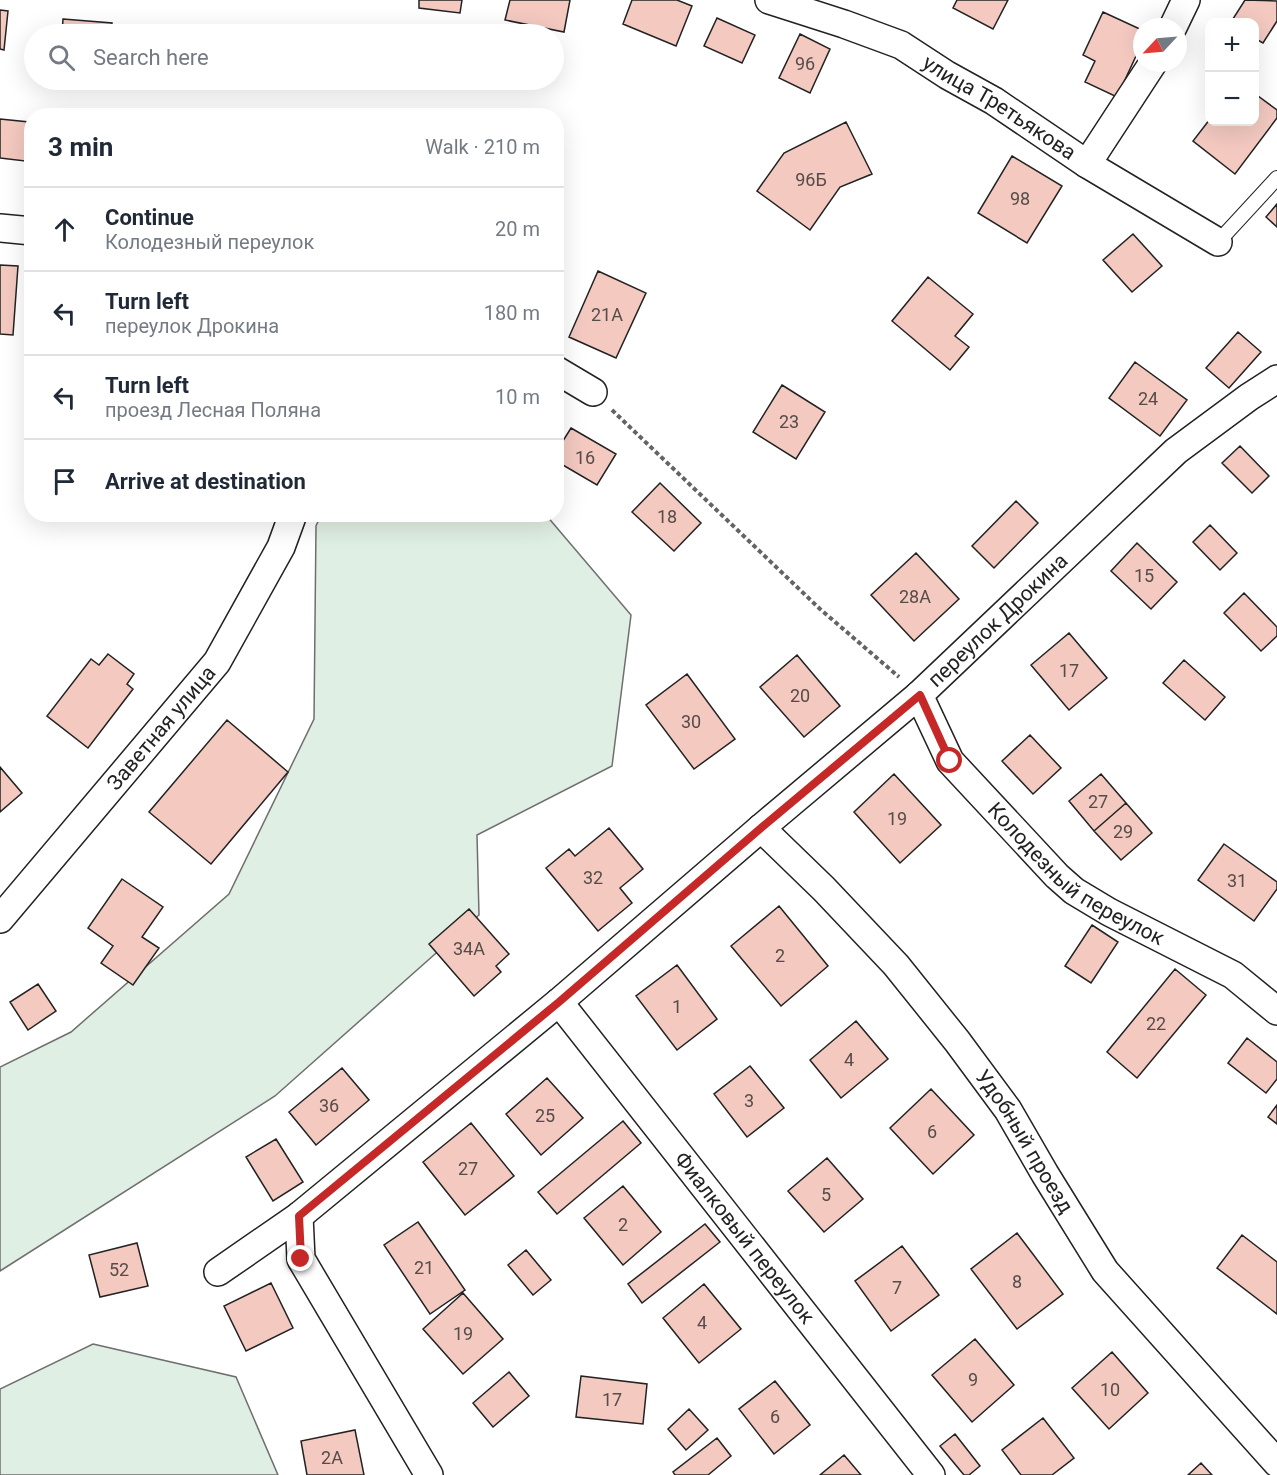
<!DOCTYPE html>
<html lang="en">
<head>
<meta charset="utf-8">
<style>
  body { margin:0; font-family:Roboto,sans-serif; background:#f6f6f7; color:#1f2937 }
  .controls { position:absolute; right:18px; top:18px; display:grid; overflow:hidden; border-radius:12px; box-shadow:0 6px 24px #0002 }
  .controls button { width:54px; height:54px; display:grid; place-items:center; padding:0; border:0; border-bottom:2px solid #e0e1e3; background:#fff; color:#1f2937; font:30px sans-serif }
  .compass { position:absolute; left:1133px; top:18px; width:54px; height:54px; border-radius:50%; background:#fff; box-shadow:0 6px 24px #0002; rotate:244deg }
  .stop { position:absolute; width:18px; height:18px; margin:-14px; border:4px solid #c62828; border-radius:50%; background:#fff }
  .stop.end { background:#c62828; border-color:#fff; box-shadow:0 2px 6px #0008 }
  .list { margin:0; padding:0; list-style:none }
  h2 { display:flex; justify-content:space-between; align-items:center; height:78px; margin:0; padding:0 24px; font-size:26px }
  h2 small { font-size:20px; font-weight:400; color:#747a83 }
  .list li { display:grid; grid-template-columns:39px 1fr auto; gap:18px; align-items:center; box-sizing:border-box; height:84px; padding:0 24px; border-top:2px solid #e0e1e3 }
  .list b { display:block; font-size:22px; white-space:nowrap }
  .list p { margin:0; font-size:20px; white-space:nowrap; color:#747a83 }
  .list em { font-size:20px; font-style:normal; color:#747a83 }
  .icon { flex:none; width:33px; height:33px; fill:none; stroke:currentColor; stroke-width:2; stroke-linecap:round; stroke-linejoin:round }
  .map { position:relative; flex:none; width:1277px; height:1475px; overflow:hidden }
  .search { position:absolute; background:#fff; box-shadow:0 6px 24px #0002; left:24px; top:24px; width:540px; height:66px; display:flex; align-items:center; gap:15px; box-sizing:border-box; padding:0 21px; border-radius:33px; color:#747a83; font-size:22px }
  .panel { position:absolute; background:#fff; box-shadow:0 6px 24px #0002; left:24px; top:108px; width:540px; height:414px; border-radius:24px }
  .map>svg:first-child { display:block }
  .green { fill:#e0efe3; stroke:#6f6f6f; stroke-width:1.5 }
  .building { fill:#f3c9c0; stroke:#222; stroke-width:1.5 }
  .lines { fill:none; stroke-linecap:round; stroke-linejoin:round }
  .lane-casing { stroke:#222; stroke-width:16 }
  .street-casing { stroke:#222; stroke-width:30 }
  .path { stroke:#646464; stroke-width:4; stroke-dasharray:4.5 3; stroke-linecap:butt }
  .lane { stroke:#fff; stroke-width:14 }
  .street { stroke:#fff; stroke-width:27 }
  .route { stroke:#c62828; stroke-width:8 }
  .labels { text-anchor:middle; stroke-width:4.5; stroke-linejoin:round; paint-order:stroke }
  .number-label { font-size:18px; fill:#564c4a }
  .street-label { font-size:21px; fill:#222; stroke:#fff }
</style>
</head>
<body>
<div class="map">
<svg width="1277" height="1475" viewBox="0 0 1277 1475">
  <rect width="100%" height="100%" fill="#fff"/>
  <path class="green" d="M321,515H546L631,615L612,766L477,835L479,915L275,1096L0,1271V1067L71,1032L229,894L314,719L316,526Z
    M93,1344L236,1377L278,1475H0V1389Z"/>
  <path class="building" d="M419,0H462L460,13L419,8Z
    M510,0H570L564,32L505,20Z
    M632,0H677L692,6L676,46L623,24Z
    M957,0H1008L993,29L953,8Z
    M1245,0L1277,1V21L1263,43L1254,38V22H1231Z
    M0,10L8,11L4,50L0,49Z
    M1103,12L1142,30V43L1117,97L1085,82L1095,61L1083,55Z
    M717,18L755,35L742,63L704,46Z
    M63,19L112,23L111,34H62Z
    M800,34L830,49L810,93L779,78Z
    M1254,93L1277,110V118L1235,174L1193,141L1210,119V122H1254Z
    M0,119L29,122L25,161L0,158Z
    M846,122L872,174L840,187L810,230L757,191L784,153Z
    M1012,156L1062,186L1027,243L978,213Z
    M1277,204V227L1266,217Z
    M1133,234L1162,266L1132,292L1103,260Z
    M0,265L18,266L13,335L0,334Z
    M598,271L646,293L616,358L569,337Z
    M928,277L973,314L955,336L969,347L950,370L892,321Z
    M1238,332L1261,352L1229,388L1206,368Z
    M1135,362L1187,400L1160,436L1109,398Z
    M782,385L825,412L796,459L753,432Z
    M571,428L616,454L597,485L556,461V452Z
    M1240,446L1269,476L1252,493L1222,463Z
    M660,483L701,523L674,551L632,512Z
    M1016,501L1038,523L994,568L972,546Z
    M1210,525L1237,553L1220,570L1193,542Z
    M1137,543L1177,582L1151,609L1111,571Z
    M916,553L959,599L914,641L871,595Z
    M1244,593L1277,627V636L1261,651L1224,613Z
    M1069,633L1107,678L1069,710L1031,665Z
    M108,654L134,674L127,684L133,689L88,748L47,716L91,659L99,665Z
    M797,655L840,706L804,737L760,687Z
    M1184,660L1225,697L1205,720L1163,683Z
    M687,674L735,739L694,769L646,705Z
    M227,720L288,772L211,864L149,812Z
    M1030,735L1061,768L1033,794L1002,761Z
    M0,767L22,793L0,812Z
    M894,774L941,825L900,863L854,812Z
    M1101,774L1126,803L1094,831L1069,801Z
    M1126,803L1152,833L1121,860L1094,831Z
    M609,828L643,869L620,888L632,903L598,931L546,868L569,849L575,856Z
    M1224,844L1277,882V889L1254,921L1198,880Z
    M122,879L163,907L142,937L159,948L133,985L101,963L113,946L88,928Z
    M779,906L828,966L781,1006L731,946Z
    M469,909L509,954L496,966L501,972L474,996L429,944Z
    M1092,925L1118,942L1091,983L1065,966Z
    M677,965L717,1019L677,1050L636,996Z
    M1175,969L1206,995L1137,1078L1107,1052Z
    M38,984L56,1011L28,1030L10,1002Z
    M856,1021L888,1059L841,1098L810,1060Z
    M1247,1038L1277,1062V1079L1266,1093L1228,1063Z
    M750,1066L784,1108L747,1137L714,1094Z
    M342,1068L369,1100L316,1145L289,1112Z
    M547,1078L583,1118L541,1155L506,1114Z
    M931,1089L974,1135L933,1174L890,1128Z
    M1277,1105V1124L1268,1117Z
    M623,1121L641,1143L557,1214L538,1192Z
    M471,1123L514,1176L465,1215L423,1162Z
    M276,1139L303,1182L273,1201L246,1157Z
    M827,1158L863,1199L824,1232L788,1191Z
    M623,1186L661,1232L623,1265L584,1218Z
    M418,1222L465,1290L430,1314L384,1245Z
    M705,1224L720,1242L642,1303L628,1284Z
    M1017,1233L1063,1294L1017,1329L971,1269Z
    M1242,1235L1277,1262V1314L1217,1268Z
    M137,1243L148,1286L100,1297L89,1255Z
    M902,1246L939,1295L891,1331L855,1281Z
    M526,1250L551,1280L533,1295L508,1265Z
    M271,1283L293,1328L246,1351L224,1306Z
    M704,1284L741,1329L699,1363L663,1318Z
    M463,1293L503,1339L463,1374L423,1329Z
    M975,1339L1014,1385L972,1422L932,1375Z
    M1112,1352L1148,1393L1109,1429L1072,1388Z
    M509,1372L529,1396L493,1427L473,1403Z
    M581,1376L647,1384L643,1424L576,1417Z
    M775,1381L810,1425L774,1454L739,1409Z
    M689,1409L708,1430L686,1450L668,1429Z
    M1043,1418L1074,1458L1052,1475H1021L1002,1450Z
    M355,1430L364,1475H307L301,1441Z
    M955,1434L980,1466L969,1475H964L940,1446Z
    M717,1438L731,1456L708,1475H675L673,1472Z
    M844,1455L861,1475H820Z
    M1201,1463L1212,1475H1188Z"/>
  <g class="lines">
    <defs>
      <path id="lane" d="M1218,242L1277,178"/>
      <g id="street">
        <path id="s1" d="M769,0L844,24L901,45L947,75L994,101L1087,164L1218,242"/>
        <path d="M1173,27L1186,0"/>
        <path d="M1087,164L1153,63"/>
        <path d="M0,228L32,231"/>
        <path d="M556,370L593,392"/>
        <path id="s2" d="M919,695L950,761L1057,876L1074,891L1109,912L1233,975L1277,1011"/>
        <path id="s3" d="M761,828L824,889L896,965L957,1041L1008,1110L1045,1174L1105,1271L1277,1463"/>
        <path id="s4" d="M0,919L217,662L281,547L293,514"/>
        <path id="s5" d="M559,1002L931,1475"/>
        <path d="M299,1216L301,1259L429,1475"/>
        <path id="s6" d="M218,1272L299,1216L559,1002L761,828L919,695L1176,451L1249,397L1277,379"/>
      </g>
    </defs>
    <use href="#lane" class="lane-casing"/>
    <use href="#street" class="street-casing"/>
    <path class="path" d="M612,410L820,609L899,677"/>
    <use href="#lane" class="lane"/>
    <use href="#street" class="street"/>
  </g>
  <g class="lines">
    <path class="route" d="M301,1259L299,1216L559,1002L761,828L920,695L950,761"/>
  </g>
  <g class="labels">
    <g class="number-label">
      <text x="805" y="70">96</text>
      <text x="811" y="186">96Б</text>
      <text x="1020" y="205">98</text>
      <text x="607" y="321">21А</text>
      <text x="1148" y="405">24</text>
      <text x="789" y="428">23</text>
      <text x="585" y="464">16</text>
      <text x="667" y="523">18</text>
      <text x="1144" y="582">15</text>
      <text x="915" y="603">28А</text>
      <text x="1069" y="677">17</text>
      <text x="800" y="702">20</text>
      <text x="691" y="728">30</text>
      <text x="1098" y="808">27</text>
      <text x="897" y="825">19</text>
      <text x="1123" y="838">29</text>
      <text x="593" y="884">32</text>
      <text x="1237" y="887">31</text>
      <text x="469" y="955">34А</text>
      <text x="780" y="962">2</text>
      <text x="677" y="1013">1</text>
      <text x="1156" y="1030">22</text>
      <text x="849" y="1066">4</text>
      <text x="749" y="1107">3</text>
      <text x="329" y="1112">36</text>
      <text x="545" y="1122">25</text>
      <text x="932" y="1138">6</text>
      <text x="468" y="1175">27</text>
      <text x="826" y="1201">5</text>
      <text x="623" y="1231">2</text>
      <text x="424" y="1274">21</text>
      <text x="119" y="1276">52</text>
      <text x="1017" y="1288">8</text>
      <text x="897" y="1294">7</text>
      <text x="702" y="1329">4</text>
      <text x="463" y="1340">19</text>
      <text x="973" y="1386">9</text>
      <text x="1110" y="1396">10</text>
      <text x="612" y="1406">17</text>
      <text x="775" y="1423">6</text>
      <text x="332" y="1464">2А</text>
    </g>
    <g class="street-label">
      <text dy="7" stroke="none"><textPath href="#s1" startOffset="256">улица Третьякова</textPath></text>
      <text dy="7" stroke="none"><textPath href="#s6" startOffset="1017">переулок Дрокина</textPath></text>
      <text dy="7" stroke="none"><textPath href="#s4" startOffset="250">Заветная улица</textPath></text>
      <text dy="7" stroke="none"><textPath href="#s2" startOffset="244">Колодезный переулок</textPath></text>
      <text dy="7" stroke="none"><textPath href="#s3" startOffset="411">Удобный проезд</textPath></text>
      <text dy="7" stroke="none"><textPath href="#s5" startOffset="300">Фиалковый переулок</textPath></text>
    </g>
  </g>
</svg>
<div class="controls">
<button>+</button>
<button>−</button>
</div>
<svg class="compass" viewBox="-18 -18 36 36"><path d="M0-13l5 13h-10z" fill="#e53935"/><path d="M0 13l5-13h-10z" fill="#747a83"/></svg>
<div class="stop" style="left:950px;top:761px"></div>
<div class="stop end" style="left:301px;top:1259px"></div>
<div class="search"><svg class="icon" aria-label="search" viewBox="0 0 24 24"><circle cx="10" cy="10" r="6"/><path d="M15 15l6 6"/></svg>Search here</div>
<section class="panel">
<h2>3 min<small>Walk · 210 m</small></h2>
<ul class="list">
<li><svg class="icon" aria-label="ahead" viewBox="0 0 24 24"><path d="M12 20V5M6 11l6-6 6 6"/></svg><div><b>Continue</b><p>Колодезный переулок</p></div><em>20 m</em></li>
<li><svg class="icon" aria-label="left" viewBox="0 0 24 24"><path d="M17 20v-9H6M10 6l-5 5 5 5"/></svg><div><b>Turn left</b><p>переулок Дрокина</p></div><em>180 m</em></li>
<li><svg class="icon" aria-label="left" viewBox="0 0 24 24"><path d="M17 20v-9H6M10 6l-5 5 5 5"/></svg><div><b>Turn left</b><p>проезд Лесная Поляна</p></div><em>10 m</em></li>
<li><svg class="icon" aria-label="arrive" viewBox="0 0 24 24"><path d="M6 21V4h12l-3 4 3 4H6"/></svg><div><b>Arrive at destination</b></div></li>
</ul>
</section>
</div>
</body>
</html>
